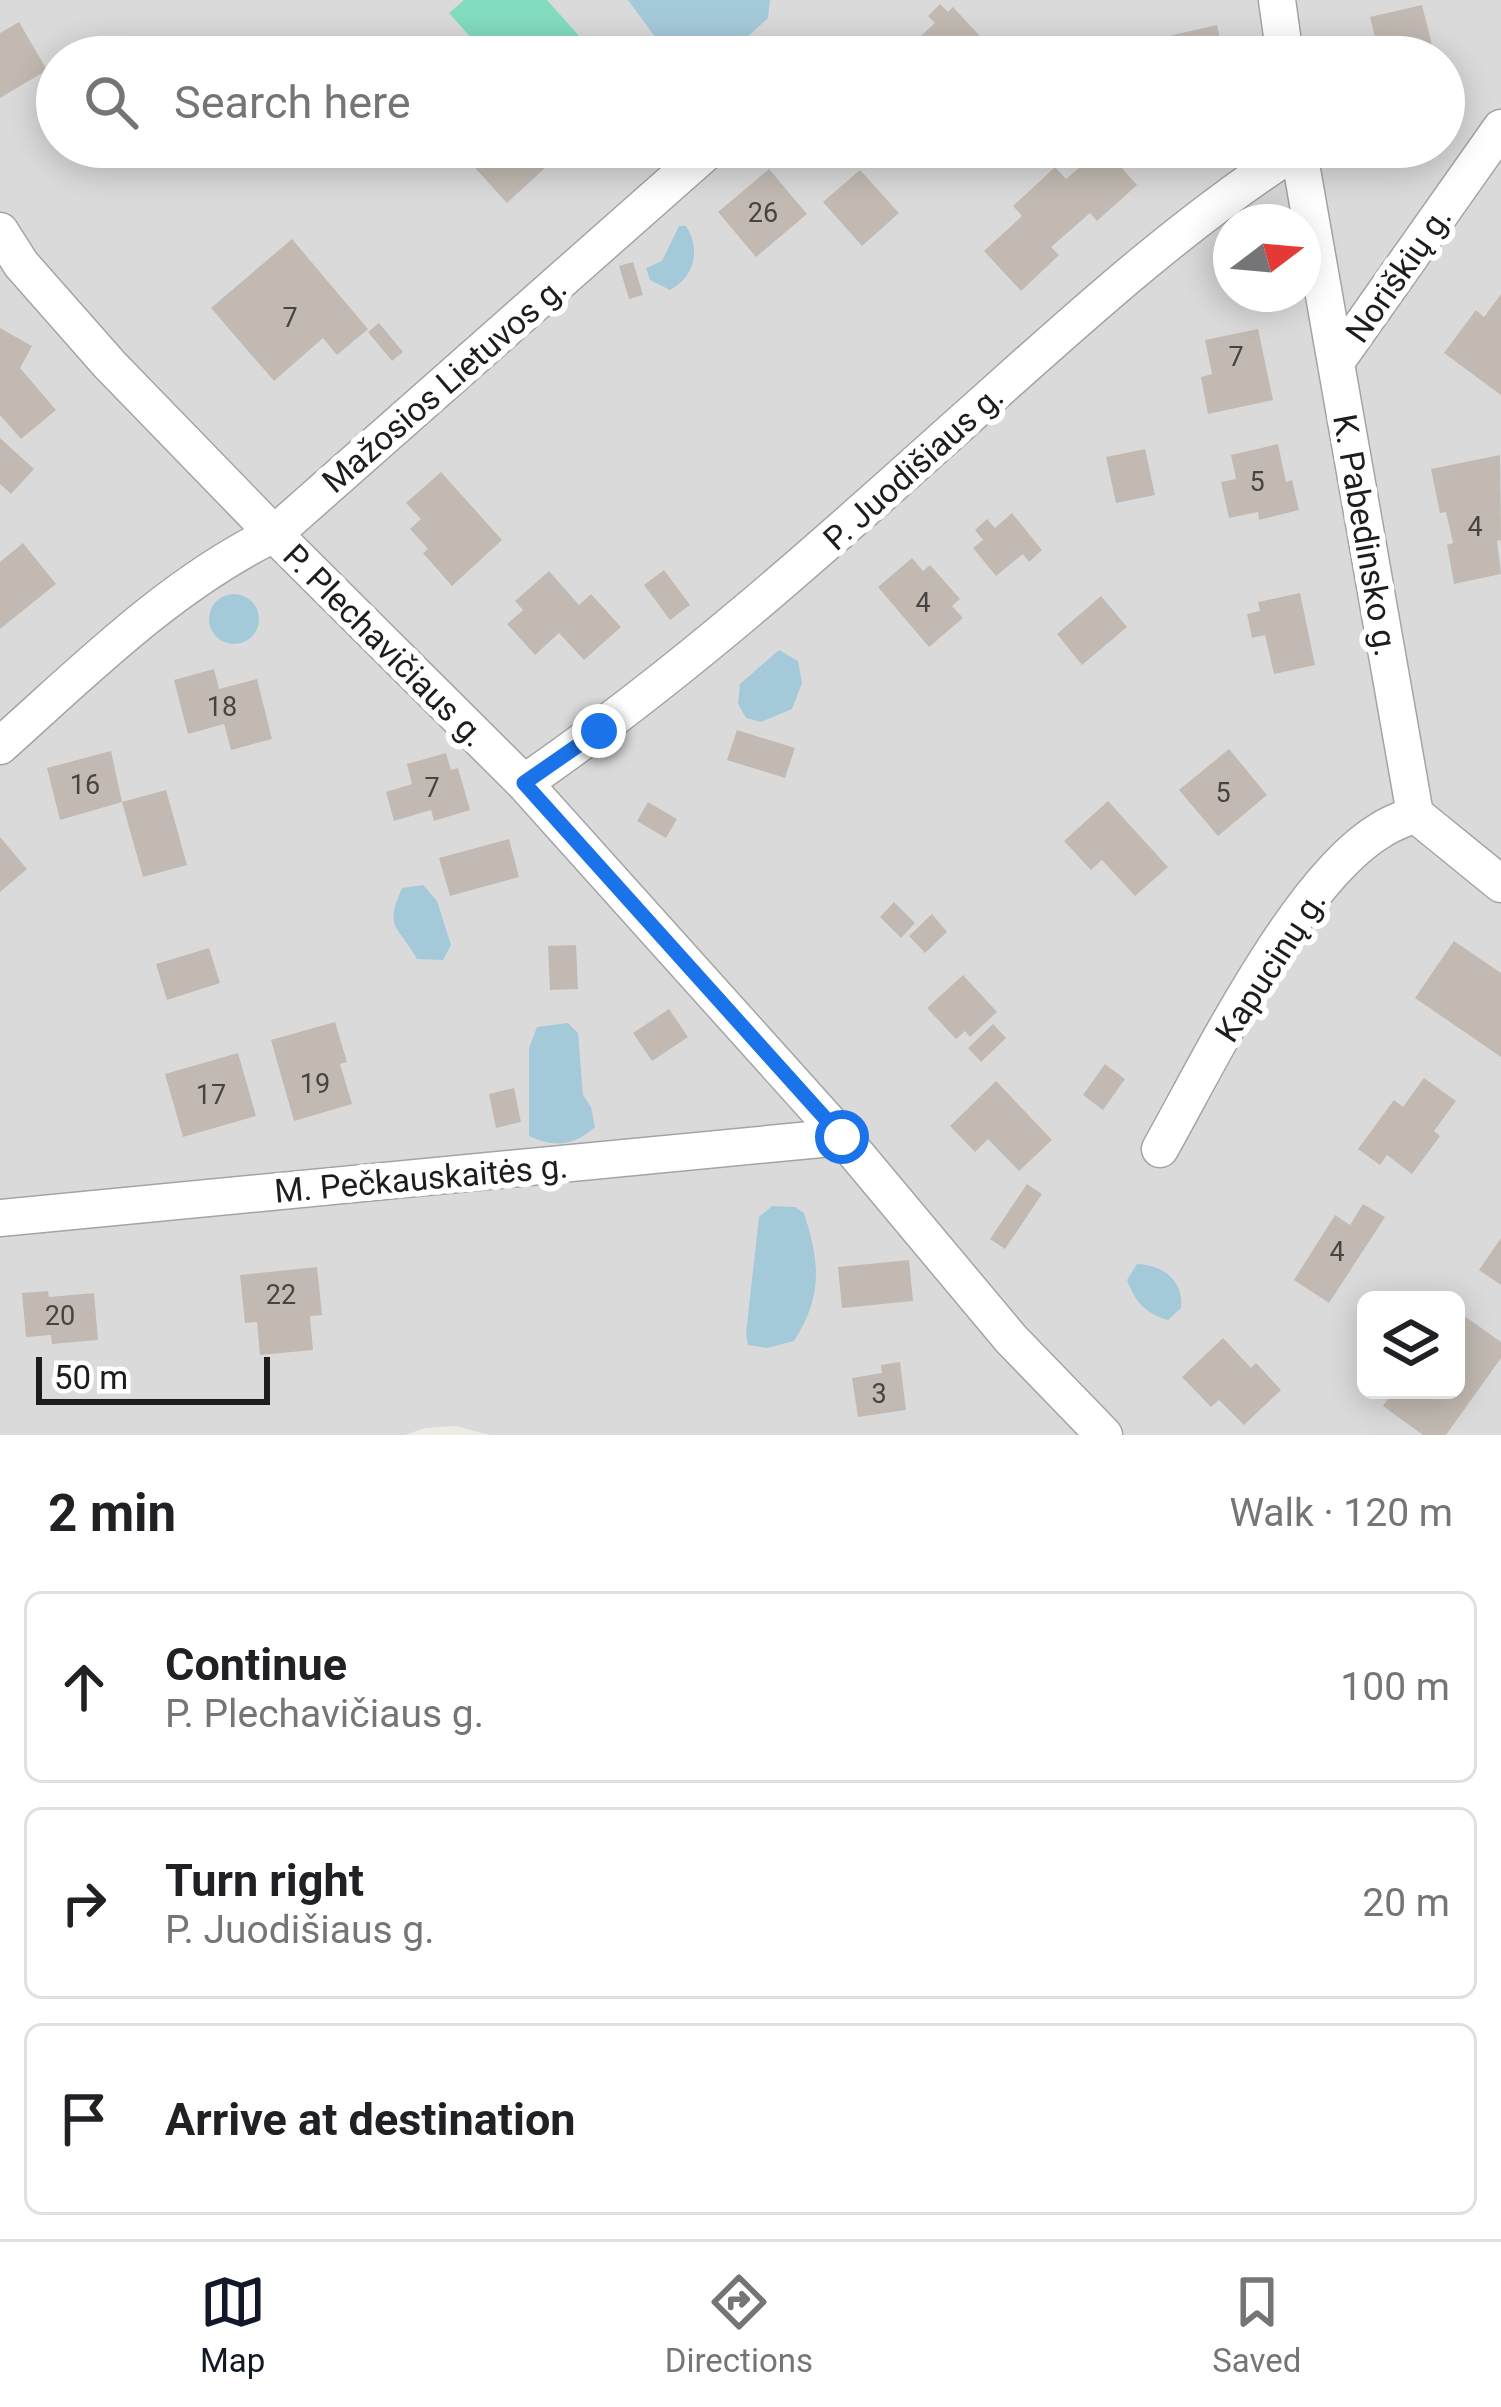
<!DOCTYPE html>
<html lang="en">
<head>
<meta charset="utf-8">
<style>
  body { margin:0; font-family:Roboto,sans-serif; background:#f6f6f6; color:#202124 }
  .controls { position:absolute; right:36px; bottom:36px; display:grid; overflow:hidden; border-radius:18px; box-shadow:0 6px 30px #0003 }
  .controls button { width:108px; height:108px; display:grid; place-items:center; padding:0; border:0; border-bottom:3px solid #e0e0e0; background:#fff; color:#202124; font:60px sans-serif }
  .compass { position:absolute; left:1213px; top:204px; width:108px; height:108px; border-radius:50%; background:#fff; box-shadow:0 6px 30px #0003; rotate:74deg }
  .scale { position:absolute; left:36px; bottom:30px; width:234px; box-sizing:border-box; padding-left:12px; border:6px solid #1d1d1d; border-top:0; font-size:33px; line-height:42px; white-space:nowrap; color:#1d1d1d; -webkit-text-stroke:9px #fff; paint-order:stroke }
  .stop { position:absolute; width:36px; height:36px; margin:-27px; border:9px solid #1a73e8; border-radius:50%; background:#fff }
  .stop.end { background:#1a73e8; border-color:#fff; box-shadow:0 3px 12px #0008 }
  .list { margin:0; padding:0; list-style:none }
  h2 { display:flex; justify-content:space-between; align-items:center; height:156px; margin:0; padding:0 48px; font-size:51px }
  h2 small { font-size:39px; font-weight:400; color:#757577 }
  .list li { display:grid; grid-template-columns:78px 1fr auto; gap:36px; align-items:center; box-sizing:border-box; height:192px; margin:0 24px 24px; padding:0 24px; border:3px solid #e0e0e0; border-radius:18px }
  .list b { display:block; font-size:45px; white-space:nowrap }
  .list p { margin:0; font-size:39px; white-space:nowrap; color:#757577 }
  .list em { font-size:39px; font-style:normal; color:#757577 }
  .icon { flex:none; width:66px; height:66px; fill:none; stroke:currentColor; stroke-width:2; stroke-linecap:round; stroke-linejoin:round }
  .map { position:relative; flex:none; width:1501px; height:1435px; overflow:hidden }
  .search { position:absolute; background:#fff; box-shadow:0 6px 30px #0003; left:36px; right:36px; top:36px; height:132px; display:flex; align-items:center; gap:30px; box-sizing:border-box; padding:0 42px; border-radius:66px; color:#757577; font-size:45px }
  .sheet { height:804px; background:#fff }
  nav { display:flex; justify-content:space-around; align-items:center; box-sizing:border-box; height:168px; border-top:3px solid #e0e0e0; background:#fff; font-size:33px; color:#757577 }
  nav a { display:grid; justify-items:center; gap:6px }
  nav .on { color:#111827 }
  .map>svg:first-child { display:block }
  .residential { fill:#dbdada; fill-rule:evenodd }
  .pitch { fill:#83dbc0 }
  .water { fill:#a4cada }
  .building { fill:#c2bab2 }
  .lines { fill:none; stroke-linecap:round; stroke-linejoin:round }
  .minor-casing { stroke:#a4a4a4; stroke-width:39 }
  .minor { stroke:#fff; stroke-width:36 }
  .route { stroke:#1a73e8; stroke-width:15 }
  .labels { text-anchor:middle; stroke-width:12; stroke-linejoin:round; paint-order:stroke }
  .number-label { font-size:27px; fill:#464442 }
  .street-label { font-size:33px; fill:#1d1d1d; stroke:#fff }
</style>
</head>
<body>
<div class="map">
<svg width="1501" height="1435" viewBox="0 0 1501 1435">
  <rect width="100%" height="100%" fill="#eeebe3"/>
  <path class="residential" d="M0,0H1501V1435H490L455,1426L425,1428L405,1435H0ZM57,57H1444V147H57ZM1231,222H1303V294H1231ZM1366,1300H1456V1390H1366Z"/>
  <path class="pitch" d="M464,0H547L598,57H488L449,13Z"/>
  <path class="water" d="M628,0H770L768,18L725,57H670Z
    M679,226H686C701,249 695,277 670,290L650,280L646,268L662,261Z
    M209 619a25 25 0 1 1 50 0a25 25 0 1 1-50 0Z
    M779,650L798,661L802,683L792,709L761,722L746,718L738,704L740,684Z
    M423,885L437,901L451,945L443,960L417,959C397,924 384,929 402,888Z
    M568,1023L578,1033L583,1095L591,1107L595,1127C573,1146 555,1148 529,1136V1048L537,1027Z
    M772,1206L795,1207L804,1213C820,1263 823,1296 794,1341L767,1348L748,1345L746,1333L759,1217Z
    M1137,1264C1164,1265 1184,1281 1181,1308L1168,1320C1145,1313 1136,1303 1127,1280Z"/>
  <path class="building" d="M940,4L948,12L953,7L989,46L976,57H922L911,45L935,23L928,16Z
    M1422,5L1435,57H1380L1370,17Z
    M19,22L47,70L0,98V33Z
    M1217,25L1224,57H1164L1160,38Z
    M456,147H528L546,167L507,203Z
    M1103,147L1137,185L1097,221L1090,213L1051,247L1059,255L1021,291L984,251L1022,216L1013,206L1055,167L1066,179Z
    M769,169L807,214L756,257L718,212Z
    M860,170L899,213L862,246L823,202Z
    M292,239L368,329L337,355L323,338L274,381L211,308Z
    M633,262L643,295L629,299L619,266Z
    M1501,294V395L1444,353L1476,310L1484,317Z
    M379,323L403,352L392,361L368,332Z
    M0,328L32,346L20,368L56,410L21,439L0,415Z
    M1258,329L1273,400L1208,414L1201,377L1212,374L1205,340Z
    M0,438L34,469L11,494L0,484Z
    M1278,444L1286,482L1292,480L1299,510L1259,520L1258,512L1229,518L1221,482L1236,479L1231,455Z
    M1145,449L1155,495L1116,503L1106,457Z
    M1500,455L1501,540L1497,541L1501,574L1454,584L1447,545L1453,543L1446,512L1440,513L1431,469Z
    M441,472L502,540L452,586L423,553L428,549L410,529L421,519L406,503Z
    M1012,513L1042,550L1029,562L1023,554L996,576L973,548L983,540L975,530L987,519L995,528Z
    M23,543L56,584L0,629V562Z
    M912,558L923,571L930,565L960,599L952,606L963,618L929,647L878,587Z
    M664,570L690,605L670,620L644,585Z
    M549,571L579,605L591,594L621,627L584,660L559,633L535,655L507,624L523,610L515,601Z
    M1300,593L1315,665L1274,674L1265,635L1252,638L1247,614L1260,611L1258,602Z
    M1101,596L1127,627L1082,665L1057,634Z
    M214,669L219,689L257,679L272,739L231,750L224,724L188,734L174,680Z
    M737,730L795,748L785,778L727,760Z
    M1229,749L1267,795L1218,836L1179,790Z
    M111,751L122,802L60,820L47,768Z
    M446,753L451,770L458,768L470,810L434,821L431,810L394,821L386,792L412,784L407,764Z
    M166,790L187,865L143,877L122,802Z
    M1108,801L1168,867L1135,896L1102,860L1091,870L1064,841Z
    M648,802L677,819L666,838L637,821Z
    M0,837L27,869L0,892Z
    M509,839L519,877L450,896L439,858Z
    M894,902L915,923L901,938L880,917Z
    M932,914L947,932L925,953L909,936Z
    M1454,941L1501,973V1057L1415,998Z
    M576,945L578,989L550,990L548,946Z
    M209,948L220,983L167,1000L156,964Z
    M963,975L997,1012L970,1037L965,1031L956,1039L927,1008Z
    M669,1009L688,1037L652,1061L633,1033Z
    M335,1022L347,1062L340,1064L352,1104L294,1121L271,1040Z
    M993,1024L1006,1038L981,1062L968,1048Z
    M238,1053L256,1116L183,1137L165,1074Z
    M1105,1064L1125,1079L1103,1110L1083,1095Z
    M1424,1078L1456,1101L1434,1131L1440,1136L1412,1174L1387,1155L1380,1165L1358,1149L1394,1100L1403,1107Z
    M996,1081L1052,1140L1019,1171L988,1139L975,1152L950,1126Z
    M514,1088L521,1122L496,1128L489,1094Z
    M1027,1184L1042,1194L1005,1249L990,1239Z
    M1363,1204L1385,1217L1329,1303L1294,1280L1335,1215L1350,1225Z
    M1501,1238V1285L1479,1270Z
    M909,1260L913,1301L842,1308L838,1267Z
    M317,1267L322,1315L310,1316L313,1350L260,1355L257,1322L245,1323L240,1275Z
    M48,1291L49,1297L94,1293L98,1340L52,1344L51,1335L26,1337L22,1293Z
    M1456,1310L1501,1342V1358L1446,1435H1423L1383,1406L1394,1390H1456Z
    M1223,1338L1251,1368L1256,1363L1281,1390L1244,1425L1219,1400L1211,1407L1182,1377Z
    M900,1362L906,1410L858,1417L852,1378L882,1373L881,1365Z"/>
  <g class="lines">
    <defs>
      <path id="minor" d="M1277,0L1285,57
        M1298,147L1415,814L1501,884
        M0,231L21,264L110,365L274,534L524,783L842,1137L1011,1339L1104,1435
        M1336,362L1501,128
        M0,746C85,670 171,584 274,534L712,147
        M524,783C679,676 820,550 960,424C1069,327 1175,228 1299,148
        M1160,1149C1209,1062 1297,880 1381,830C1391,823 1404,819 1415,814
        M0,1218L842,1137"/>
    </defs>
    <use href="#minor" class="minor-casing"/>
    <use href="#minor" class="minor"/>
  </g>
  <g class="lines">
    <path class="route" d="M599,731L524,783L842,1137"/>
  </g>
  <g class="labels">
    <g class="number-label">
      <text x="763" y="222">26</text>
      <text x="290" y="327">7</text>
      <text x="1236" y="366">7</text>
      <text x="1257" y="491">5</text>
      <text x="1475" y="536">4</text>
      <text x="923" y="612">4</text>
      <text x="222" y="716">18</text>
      <text x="85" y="794">16</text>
      <text x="432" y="797">7</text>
      <text x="1223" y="802">5</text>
      <text x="315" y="1093">19</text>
      <text x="211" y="1104">17</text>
      <text x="1337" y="1261">4</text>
      <text x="281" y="1304">22</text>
      <text x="60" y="1325">20</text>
      <text x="879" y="1403">3</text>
    </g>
    <g class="street-label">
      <text transform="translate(1398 274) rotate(-55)" y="12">Noriškių g.</text>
      <text transform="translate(444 384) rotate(-41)" y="12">Mažosios Lietuvos g.</text>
      <text transform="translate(913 467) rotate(-42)" y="12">P. Juodišiaus g.</text>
      <text transform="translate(1366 535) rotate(80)" y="12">K. Pabedinsko g.</text>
      <text transform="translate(385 645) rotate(45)" y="12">P. Plechavičiaus g.</text>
      <text transform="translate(1270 966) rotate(-57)" y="12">Kapucinų g.</text>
      <text transform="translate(421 1178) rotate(-5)" y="12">M. Pečkauskaitės g.</text>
    </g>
  </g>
</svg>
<div class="controls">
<button><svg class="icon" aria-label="layers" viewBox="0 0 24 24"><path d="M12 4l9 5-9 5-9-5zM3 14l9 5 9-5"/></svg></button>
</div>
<svg class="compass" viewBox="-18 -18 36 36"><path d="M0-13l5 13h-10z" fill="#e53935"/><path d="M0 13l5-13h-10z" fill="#757577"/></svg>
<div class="scale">50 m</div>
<div class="stop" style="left:842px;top:1137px"></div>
<div class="stop end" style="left:599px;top:731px"></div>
<div class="search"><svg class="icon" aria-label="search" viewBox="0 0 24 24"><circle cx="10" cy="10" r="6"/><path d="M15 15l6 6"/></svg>Search here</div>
</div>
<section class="sheet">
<h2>2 min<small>Walk · 120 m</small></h2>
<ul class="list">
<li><svg class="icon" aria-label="ahead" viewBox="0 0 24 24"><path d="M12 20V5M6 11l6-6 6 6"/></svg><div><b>Continue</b><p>P. Plechavičiaus g.</p></div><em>100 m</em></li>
<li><svg class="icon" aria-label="right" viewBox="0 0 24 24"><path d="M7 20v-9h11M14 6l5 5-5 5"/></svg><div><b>Turn right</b><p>P. Juodišiaus g.</p></div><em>20 m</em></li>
<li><svg class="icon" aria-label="arrive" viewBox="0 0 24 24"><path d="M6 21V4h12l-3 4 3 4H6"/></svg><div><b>Arrive at destination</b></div></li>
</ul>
</section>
<nav>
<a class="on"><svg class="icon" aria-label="map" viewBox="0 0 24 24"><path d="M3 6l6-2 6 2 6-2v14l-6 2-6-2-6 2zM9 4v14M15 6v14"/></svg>Map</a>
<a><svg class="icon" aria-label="directions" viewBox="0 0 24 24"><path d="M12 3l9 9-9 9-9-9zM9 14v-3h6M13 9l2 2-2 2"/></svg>Directions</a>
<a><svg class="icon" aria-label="saved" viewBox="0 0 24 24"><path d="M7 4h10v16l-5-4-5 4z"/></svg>Saved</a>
</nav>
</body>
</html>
